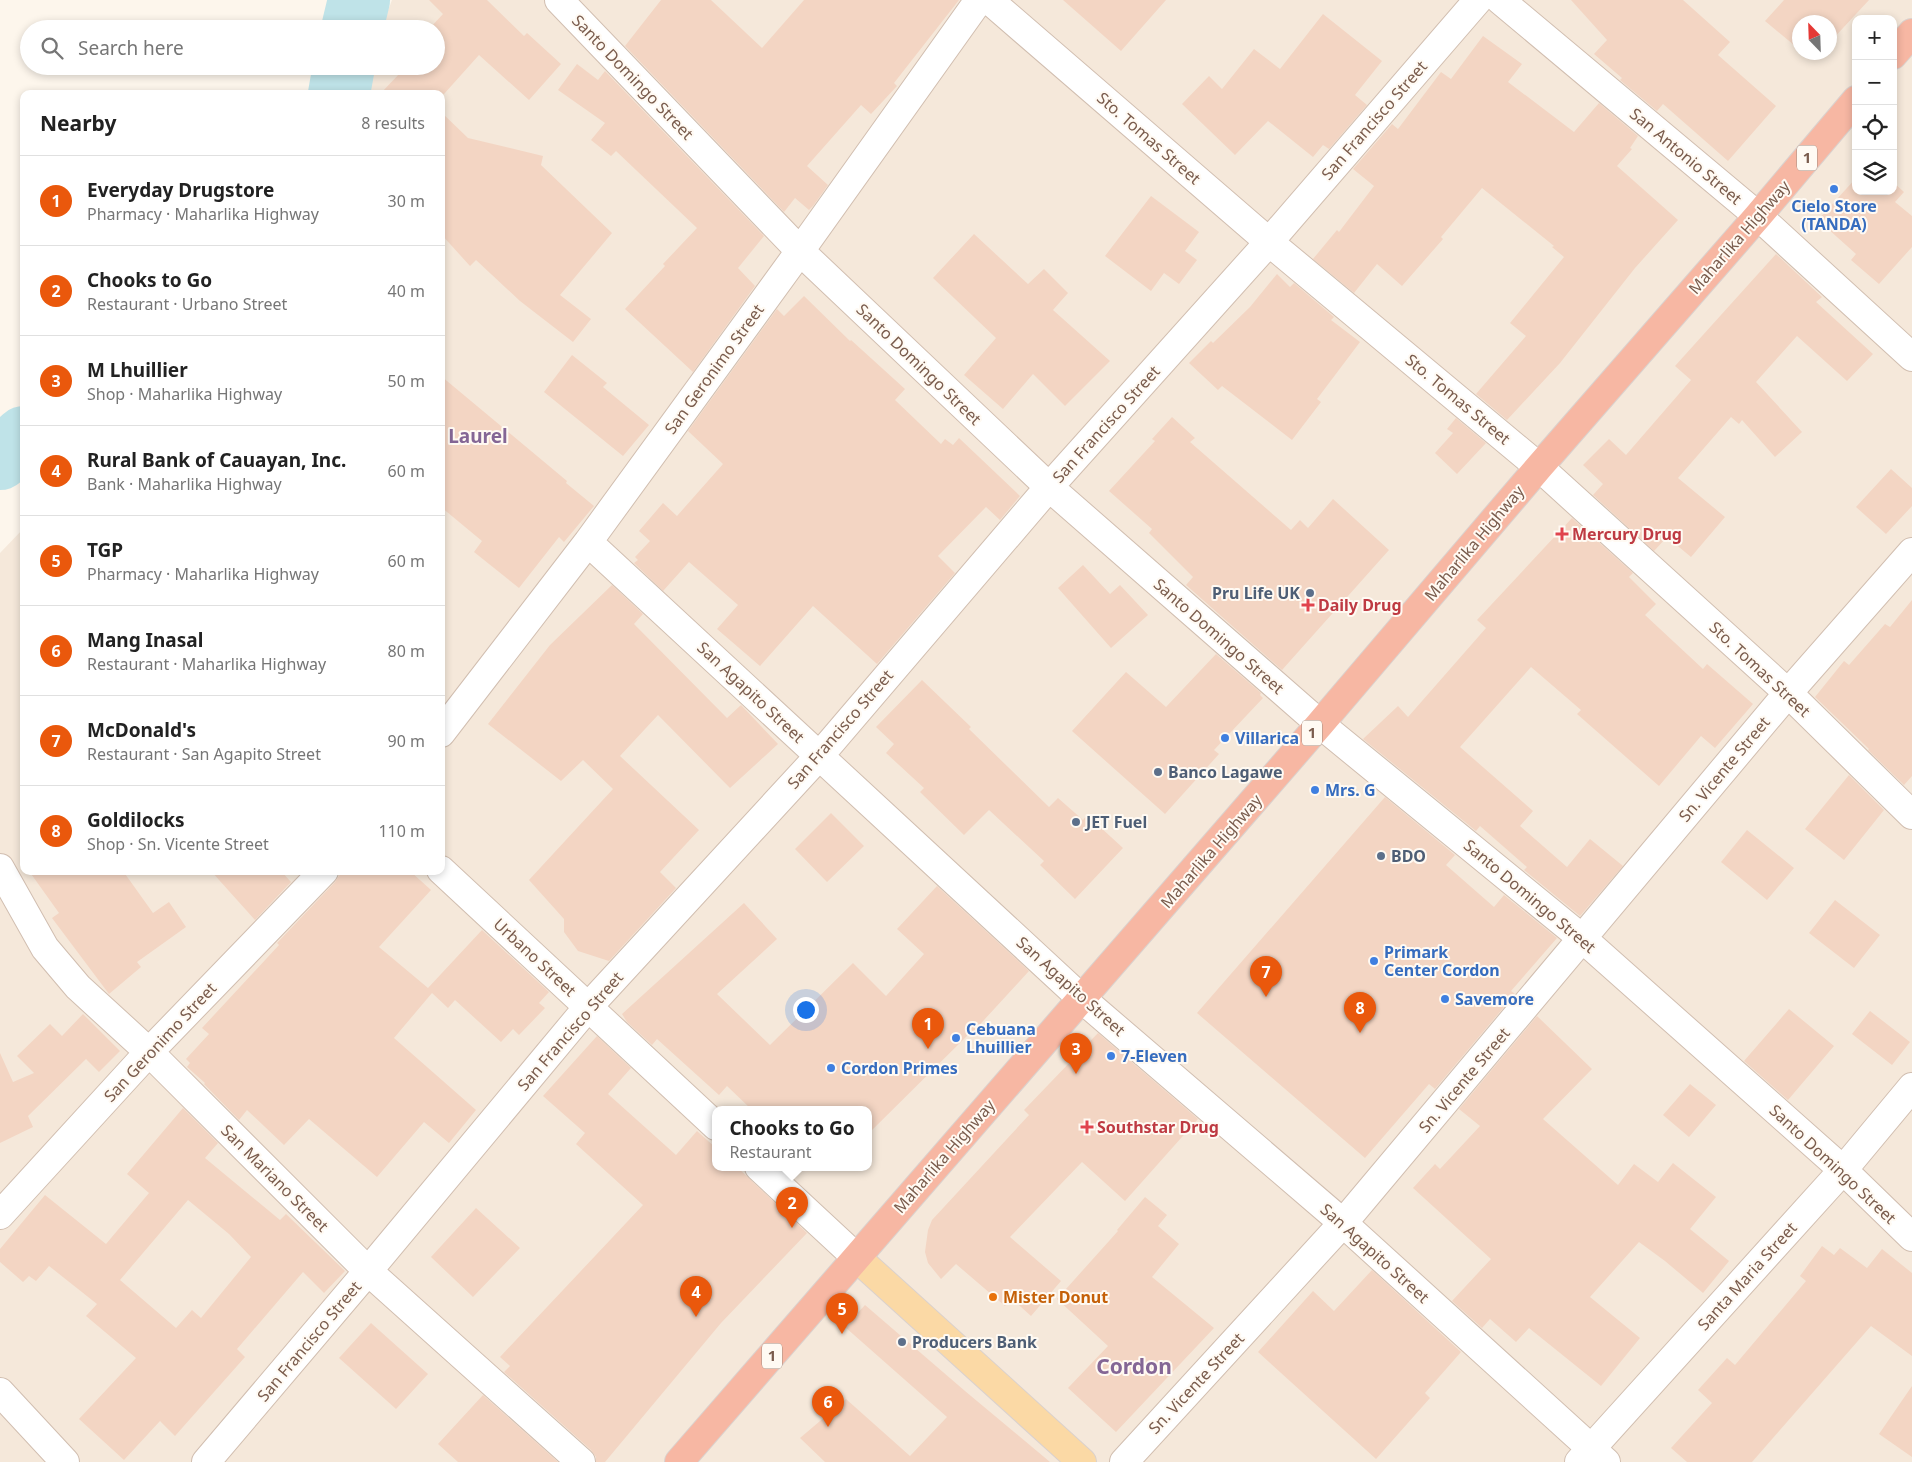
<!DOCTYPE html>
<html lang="en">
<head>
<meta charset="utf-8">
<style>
  body { margin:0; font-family:"Noto Sans",sans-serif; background:#f6f6f6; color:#222 }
  .controls { position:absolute; right:15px; top:15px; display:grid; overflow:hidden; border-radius:10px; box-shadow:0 2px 8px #0003 }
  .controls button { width:45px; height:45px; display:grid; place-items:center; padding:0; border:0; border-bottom:1px solid #e0e0e0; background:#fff; color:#222; font:25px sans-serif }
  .compass { position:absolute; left:1792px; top:15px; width:45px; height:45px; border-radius:50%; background:#fff; box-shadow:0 2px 8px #0003; rotate:337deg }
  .you { position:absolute; left:805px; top:1009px; width:18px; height:18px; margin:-12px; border:4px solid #fff; border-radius:50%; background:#1a73e8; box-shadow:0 0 0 8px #1a73e833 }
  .badge { display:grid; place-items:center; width:32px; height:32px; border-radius:50%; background:#ea580c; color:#fff; font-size:16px; font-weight:700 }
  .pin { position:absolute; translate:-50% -41px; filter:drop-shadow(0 1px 2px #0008) }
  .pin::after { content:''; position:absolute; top:26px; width:18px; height:15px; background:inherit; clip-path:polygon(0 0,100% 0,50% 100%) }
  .popup { position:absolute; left:712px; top:1106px; width:160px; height:65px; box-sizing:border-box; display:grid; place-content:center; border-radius:10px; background:#fff; filter:drop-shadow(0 1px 4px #0005); font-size:16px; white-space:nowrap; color:#767676 }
  .popup b { font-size:19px; color:#222 }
  .popup::after { content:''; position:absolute; left:50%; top:100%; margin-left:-10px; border:10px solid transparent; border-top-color:#fff }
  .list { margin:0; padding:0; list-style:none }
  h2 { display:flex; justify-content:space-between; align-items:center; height:65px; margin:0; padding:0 20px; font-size:21px }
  h2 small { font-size:16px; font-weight:400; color:#767676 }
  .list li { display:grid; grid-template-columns:32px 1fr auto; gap:15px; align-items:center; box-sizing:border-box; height:90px; padding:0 20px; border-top:1px solid #e0e0e0 }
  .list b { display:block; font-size:19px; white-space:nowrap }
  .list p { margin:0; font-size:16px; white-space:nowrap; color:#767676 }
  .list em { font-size:16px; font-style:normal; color:#767676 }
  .icon { flex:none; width:28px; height:28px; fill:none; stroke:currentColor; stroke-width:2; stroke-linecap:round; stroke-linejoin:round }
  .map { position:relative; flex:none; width:1912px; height:1462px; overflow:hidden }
  .search { position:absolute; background:#fff; box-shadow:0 2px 8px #0003; left:20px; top:20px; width:425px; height:55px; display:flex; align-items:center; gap:12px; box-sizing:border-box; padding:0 18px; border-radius:28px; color:#767676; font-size:19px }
  .panel { position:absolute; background:#fff; box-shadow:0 2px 8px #0003; left:20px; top:90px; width:425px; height:785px; border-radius:10px }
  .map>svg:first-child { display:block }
  .residential { fill:#f5e8da; fill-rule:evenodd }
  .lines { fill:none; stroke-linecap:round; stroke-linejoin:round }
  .river { stroke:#bfe3e8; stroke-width:62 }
  .building { fill:#f3d5c3; fill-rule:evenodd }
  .street-casing { stroke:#d1beb0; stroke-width:30 }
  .primary-casing { stroke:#dad1cd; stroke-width:30 }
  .highway-casing { stroke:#dad1cd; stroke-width:30 }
  .street { stroke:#fff; stroke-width:28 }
  .primary { stroke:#fbd9a5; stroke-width:28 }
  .highway { stroke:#f7b7a3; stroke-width:28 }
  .shop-dot { fill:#3f7fe0; stroke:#fffaf3; stroke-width:2 }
  .health-dot { fill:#e0444e; stroke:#fffaf3; stroke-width:2 }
  .service-dot { fill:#5c6f8a; stroke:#fffaf3; stroke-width:2 }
  .food-dot { fill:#e8710a; stroke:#fffaf3; stroke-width:2 }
  .labels { text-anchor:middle; stroke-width:4; stroke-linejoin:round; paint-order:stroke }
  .shield { fill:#fffaf3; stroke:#a28b7f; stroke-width:1 }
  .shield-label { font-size:15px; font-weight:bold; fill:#7a5c4d }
  .street-label { font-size:16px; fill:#7a5c4d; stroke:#fffaf3 }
  .shop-label { font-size:16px; font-weight:bold; fill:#366cbe; stroke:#fffaf3; text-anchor:start }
  .health-label { font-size:16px; font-weight:bold; fill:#be3a42; stroke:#fffaf3; text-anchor:start }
  .service-label { font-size:16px; font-weight:bold; fill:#4e5e75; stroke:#fffaf3; text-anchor:start }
  .food-label { font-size:16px; font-weight:bold; fill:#c56008; stroke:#fffaf3; text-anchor:start }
  .quarter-label { font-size:19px; font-weight:bold; fill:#846695; stroke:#fffaf3 }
  .district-label { font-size:21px; font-weight:bold; fill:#846695; stroke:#fffaf3 }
</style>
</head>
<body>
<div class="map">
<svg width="1912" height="1462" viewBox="0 0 1912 1462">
  <rect width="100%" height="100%" fill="#fdf6ec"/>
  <path class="residential" d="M392,0H1912V1462H0V553L24,528V871H441V94H355L366,66H436V29H381ZM1856,19H1893V191H1856ZM1800,22H1830V52H1800ZM716,1109H868V1167H716Z"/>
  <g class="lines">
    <path class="river" d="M352,29L359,0
      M339,94L344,66
      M0,459L24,437"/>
  </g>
  <path class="building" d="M429,0H487L524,36L527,33L561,64L529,100L479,55L444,94H380L402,71L397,68L398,66H436V29H429L443,14Z
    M661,0H711L762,48L804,0H959L894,83L897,86L871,114L861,105L807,166L828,185L813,206L809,210L795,198L784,212L625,46Z
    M1063,0H1166L1121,51Z
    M1571,0H1683L1730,42L1718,55L1776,106L1728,161L1663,104L1657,111L1620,80L1622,78L1594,54L1607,40Z
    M1784,0H1869L1830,42V22H1800V50L1765,21Z
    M1323,14L1382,61L1355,95L1367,105L1329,149L1323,145L1313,157L1268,121L1235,155L1182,104L1209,76L1222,89L1254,49L1280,69Z
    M1483,36L1522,64L1508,82L1574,132L1599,103L1638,136L1630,148L1632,149L1617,166L1678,220L1635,268L1560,363L1507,420L1476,394L1526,336L1510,323L1564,257L1552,247L1554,246L1482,188L1441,237L1443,239L1402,286L1377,264L1354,293L1313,259L1337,230L1339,232L1374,186L1353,169L1392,124L1398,129L1441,72L1451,79Z
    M577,64L598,80L605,71L764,236L738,268L755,286L693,372L625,309L665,266L663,264L697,228L616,151L611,156L591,140L605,123L558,90Z
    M441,112L468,138L543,156L541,165L612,233L560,295L591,319L573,342L520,301L476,260L470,266L441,234Z
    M1856,178V191H1893V182L1904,192L1895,202L1912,216V247L1879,284L1851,260L1856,254L1818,220Z
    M1151,196L1199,232L1185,251L1197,260L1179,284L1164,273L1151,291L1105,256Z
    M974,234L1028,284L1044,269L1068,293L1053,310L1110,361L1065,406L1033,374L1003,409L964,375L996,338L933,278Z
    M1776,254L1822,297L1816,302L1873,354L1847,381L1797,336L1756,382L1802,432L1775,457L1742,420L1739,424L1731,417L1678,478L1725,517L1691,557L1667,537L1654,551L1593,495L1603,484L1583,465L1609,439L1626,455L1691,380L1675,366Z
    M1277,274L1290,287L1294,283L1334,317L1331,320L1360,342L1317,399L1321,402L1292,440L1222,386L1218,390L1189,363L1211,341L1213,343L1250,307Z
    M804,296L850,341L851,340L905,389L895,400L941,444L945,439L953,445L959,438L1020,496L1000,520L986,507L938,556L955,573L877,664L813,606L760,666L717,629L738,605L689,562L663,591L634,563L638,560L635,557L650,541L639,531L663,503L677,516L723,464L688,431L777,309L784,316Z
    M572,355L607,383L603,387L649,425L623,456L544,392Z
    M441,376L567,481L566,483L594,506L564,542L559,537L519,588L474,552L482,541L441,507Z
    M1172,417L1195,438L1190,442L1291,530L1300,520L1308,528L1333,499L1389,550L1282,670L1186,585L1193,577L1149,533L1152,529L1109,491L1155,441L1152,439Z
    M1456,418L1486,443L1457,474L1435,453L1453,433L1447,429Z
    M1891,469L1912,488V506L1886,534L1856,507Z
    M1572,518L1633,573L1629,577L1656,604L1645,615L1703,669L1707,664L1753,704L1715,748L1701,736L1659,786L1577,714L1581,710L1531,667L1460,747L1533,811L1520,826L1567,867L1590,839L1623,866L1580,916L1524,870L1527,867L1480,826L1476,831L1363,739L1398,706L1408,717L1486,628L1477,620Z
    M1083,565L1110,594L1120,585L1148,615L1111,648L1058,588Z
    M612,585L643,614L634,624L727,718L741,705L778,744L730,788L658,715L620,756L699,830L660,872L676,888L609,961L578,951L564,932V919L529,880L613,789L583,760L561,781L488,724L550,645Z
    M1912,600V776L1904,785L1868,750L1869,749L1815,697L1844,661L1849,665L1885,624L1890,627Z
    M1216,654L1261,693L1260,695L1263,698L1214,750L1219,754L1165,814L1072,731L1126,672L1166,707Z
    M922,680L971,727L969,729L1049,807L1058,798L1083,820L1087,815L1123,848L1075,899L1040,865L1044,861L989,810L964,835L920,792L924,788L886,753L894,744L876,727Z
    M1849,775L1884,810L1844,860L1805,829Z
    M1385,797L1455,855L1446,865L1494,907L1504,895L1557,938L1511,991L1515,994L1435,1089L1429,1084L1365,1158L1197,1013Z
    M831,813L864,846L827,882L795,849Z
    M1747,830L1794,868L1767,900L1721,862Z
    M29,871H123L153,913L169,902L186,927L137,962L141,967L109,994L52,918L59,913Z
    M211,871H281L291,882L255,920Z
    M342,871H410L431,890L379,947L428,988L482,930L549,992L539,1003L545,1008L519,1035L513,1029L501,1042L455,1000L448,1008L432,993L394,1038L476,1110L449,1143L424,1122L377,1177L309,1119L284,1145L247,1110L239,1120L204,1084L205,1083L187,1067L190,1063L186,1059L209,1034L202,1028L279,945L277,943L335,882Z
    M937,886L1029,971L973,1032L972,1031L868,1134V1109H751L727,1086L719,1095L657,1039L652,1045L627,1022L622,1014L744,903L777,939L717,994L770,1045L853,963L886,996L924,954L897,929Z
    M1835,900L1880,935L1854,968L1809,933Z
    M1789,1009L1834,1046L1788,1100L1744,1061Z
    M1870,1011L1910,1042L1892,1065L1852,1034Z
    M83,1014L120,1051L99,1072L86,1059L28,1116L33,1127L0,1143V1053L13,1082L34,1073L17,1056L50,1024L62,1036Z
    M1537,1016L1592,1069L1543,1119L1618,1185L1634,1164L1658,1182L1673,1163L1716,1197L1690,1229L1729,1261L1703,1293L1665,1261L1639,1242L1590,1297L1640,1338L1601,1386L1529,1328L1516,1342L1490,1319L1482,1328L1452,1301L1491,1259L1413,1188L1435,1164L1440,1169L1480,1126L1459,1109Z
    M1098,1033L1198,1119L1125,1201L1082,1162L1010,1237L1061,1281L1031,1316L1011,1298L1005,1306L956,1264L941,1279L928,1263L925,1252L928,1230L932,1220L1029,1115L1024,1110Z
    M597,1036L631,1068L608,1094L676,1155L697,1131L716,1148V1167H737L807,1233L721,1323L605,1462H596V1457L591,1450L504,1372L510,1366L500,1357L643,1205L576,1144L585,1133L543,1096Z
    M1690,1084L1716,1105L1689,1137L1663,1115Z
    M183,1108L218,1143L205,1158L280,1220L286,1214L345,1271L324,1293L303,1272L237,1349L245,1357L175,1436L160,1421L124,1460L79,1419L136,1358L86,1316L97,1304L49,1266L36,1281L29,1276L23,1282L0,1262V1249L45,1195L106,1244L149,1193L127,1174ZM188,1200L229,1234L251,1257L201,1318L192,1310L176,1328L120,1280Z
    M1145,1197L1167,1215L1158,1226L1179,1244L1152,1277L1214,1328L1116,1432L1068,1388L1108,1346L1057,1299L1118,1231L1117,1230Z
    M476,1208L520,1248L473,1297L431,1257Z
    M1822,1246L1834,1255L1840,1248L1867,1268L1882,1249L1912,1273V1356L1871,1326L1752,1462H1687L1671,1448L1712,1403L1698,1390L1727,1358L1735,1365L1806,1281L1800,1276Z
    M1372,1270L1461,1352L1425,1393L1430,1398L1376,1459L1258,1352L1313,1291L1334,1311Z
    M865,1305L965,1391L1050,1462H825L800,1438L846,1399L910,1456L947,1417L845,1327Z
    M371,1323L428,1374L396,1409L339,1358Z
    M1912,1386V1457L1879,1434Z
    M483,1395L558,1462H458L438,1444Z"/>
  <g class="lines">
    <defs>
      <path id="street" d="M559,0L800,251L1049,487L1320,724L1583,939L1843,1170L1912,1237
        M989,0L1269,242L1539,467L1788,693L1912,815
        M1500,0L1758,216L1912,357
        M588,542L1082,999L1343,1223L1606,1462
        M441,733L588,542L800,251L979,0
        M0,868L45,948L78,987L149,1052L368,1271L581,1462
        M441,870L716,1126
        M759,1167L857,1258
        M0,1215L149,1052L324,871
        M0,1392L65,1462
        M206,1462L368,1271L588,1007L820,755L1049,487L1269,242L1478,0
        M1124,1462L1343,1223L1788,693L1912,552
        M1579,1462L1843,1170L1912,1087"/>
      <path id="primary" d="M857,1258L1082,1462"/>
      <path id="highway" d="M1893,55L1912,33
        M679,1462L1320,724L1539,467L1758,216L1856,100"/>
    </defs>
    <use href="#street" class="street-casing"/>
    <use href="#primary" class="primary-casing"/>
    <use href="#highway" class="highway-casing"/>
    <use href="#street" class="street"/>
    <use href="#primary" class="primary"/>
    <use href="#highway" class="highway"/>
  </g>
  <g class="shop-dot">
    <circle cx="1834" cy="189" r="5"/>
    <circle cx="1225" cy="738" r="5"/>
    <circle cx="1315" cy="790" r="5"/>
    <circle cx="1374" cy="961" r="5"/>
    <circle cx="1445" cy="999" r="5"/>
    <circle cx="956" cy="1038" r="5"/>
    <circle cx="1111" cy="1056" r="5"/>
    <circle cx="831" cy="1068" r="5"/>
  </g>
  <g class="health-dot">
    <path d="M1559.5 526.5h5v5h5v5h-5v5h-5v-5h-5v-5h5z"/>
    <path d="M1305.5 597.5h5v5h5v5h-5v5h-5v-5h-5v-5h5z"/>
    <path d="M1084.5 1119.5h5v5h5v5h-5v5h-5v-5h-5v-5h5z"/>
  </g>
  <g class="service-dot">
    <circle cx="1310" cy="593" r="5"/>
    <circle cx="1158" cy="772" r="5"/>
    <circle cx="1076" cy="822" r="5"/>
    <circle cx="1381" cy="856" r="5"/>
    <circle cx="902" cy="1342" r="5"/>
  </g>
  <circle class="food-dot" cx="993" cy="1297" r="5"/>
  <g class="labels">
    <g class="shield">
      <rect x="1797" y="145.5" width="20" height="25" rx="4"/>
      <rect x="1302" y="720.5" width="20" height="25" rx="4"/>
      <rect x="762" y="1343.5" width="20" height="25" rx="4"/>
    </g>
    <g class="shield-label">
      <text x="1807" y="163">1</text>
      <text x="1312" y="738">1</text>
      <text x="772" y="1361">1</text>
    </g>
    <g class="street-label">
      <text transform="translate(633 77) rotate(46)" y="6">Santo Domingo Street</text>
      <text transform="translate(1374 120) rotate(-49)" y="6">San Francisco Street</text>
      <text transform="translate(1149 138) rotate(41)" y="6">Sto. Tomas Street</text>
      <text transform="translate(1686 156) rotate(40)" y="6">San Antonio Street</text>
      <text transform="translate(1739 237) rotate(-49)" y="6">Maharlika Highway</text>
      <text transform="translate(919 364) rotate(44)" y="6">Santo Domingo Street</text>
      <text transform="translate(714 369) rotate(-54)" y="6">San Geronimo Street</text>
      <text transform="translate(1458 399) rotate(40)" y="6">Sto. Tomas Street</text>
      <text transform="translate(1106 424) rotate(-48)" y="6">San Francisco Street</text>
      <text transform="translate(1474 543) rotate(-50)" y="6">Maharlika Highway</text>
      <text transform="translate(1219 636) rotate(41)" y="6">Santo Domingo Street</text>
      <text transform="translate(1760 669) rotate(43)" y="6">Sto. Tomas Street</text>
      <text transform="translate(751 692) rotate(43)" y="6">San Agapito Street</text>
      <text transform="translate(840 729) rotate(-49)" y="6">San Francisco Street</text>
      <text transform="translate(1724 769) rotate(-50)" y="6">Sn. Vicente Street</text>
      <text transform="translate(1211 851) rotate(-49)" y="6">Maharlika Highway</text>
      <text transform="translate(1530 896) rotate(40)" y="6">Santo Domingo Street</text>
      <text transform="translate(535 957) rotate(43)" y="6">Urbano Street</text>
      <text transform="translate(1071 986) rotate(42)" y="6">San Agapito Street</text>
      <text transform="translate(570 1031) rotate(-49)" y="6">San Francisco Street</text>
      <text transform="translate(160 1042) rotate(-47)" y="6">San Geronimo Street</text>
      <text transform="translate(1464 1080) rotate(-50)" y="6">Sn. Vicente Street</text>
      <text transform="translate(944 1156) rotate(-49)" y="6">Maharlika Highway</text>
      <text transform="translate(1833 1164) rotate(43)" y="6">Santo Domingo Street</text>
      <text transform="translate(275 1178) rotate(45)" y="6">San Mariano Street</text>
      <text transform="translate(1375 1253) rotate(42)" y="6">San Agapito Street</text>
      <text transform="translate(1747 1276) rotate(-48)" y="6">Santa Maria Street</text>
      <text transform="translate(309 1341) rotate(-50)" y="6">San Francisco Street</text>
      <text transform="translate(1196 1383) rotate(-47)" y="6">Sn. Vicente Street</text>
    </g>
    <g class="shop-label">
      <text x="1834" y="212" text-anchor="middle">Cielo Store<tspan x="1834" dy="18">(TANDA)</tspan></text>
      <text x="1235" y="744">Villarica</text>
      <text x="1325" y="796">Mrs. G</text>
      <text x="1384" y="958">Primark<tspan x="1384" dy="18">Center Cordon</tspan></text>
      <text x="1455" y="1005">Savemore</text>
      <text x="966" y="1035">Cebuana<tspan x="966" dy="18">Lhuillier</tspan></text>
      <text x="1121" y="1062">7-Eleven</text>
      <text x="841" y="1074">Cordon Primes</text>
    </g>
    <g class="health-label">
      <text x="1572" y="540">Mercury Drug</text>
      <text x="1318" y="611">Daily Drug</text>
      <text x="1097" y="1133">Southstar Drug</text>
    </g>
    <g class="service-label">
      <text x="1300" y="599" text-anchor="end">Pru Life UK</text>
      <text x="1168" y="778">Banco Lagawe</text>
      <text x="1086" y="828">JET Fuel</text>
      <text x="1391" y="862">BDO</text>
      <text x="912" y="1348">Producers Bank</text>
    </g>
    <g class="food-label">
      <text x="1003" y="1303">Mister Donut</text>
    </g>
    <g class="quarter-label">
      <text x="478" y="443">Laurel</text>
    </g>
    <g class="district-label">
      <text x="1134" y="1374">Cordon</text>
    </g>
  </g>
</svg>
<div class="controls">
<button>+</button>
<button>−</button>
<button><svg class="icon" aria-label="locate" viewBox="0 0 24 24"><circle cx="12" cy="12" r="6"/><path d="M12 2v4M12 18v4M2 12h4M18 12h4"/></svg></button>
<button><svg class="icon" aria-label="layers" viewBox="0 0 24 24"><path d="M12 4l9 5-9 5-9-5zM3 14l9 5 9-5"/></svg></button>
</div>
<svg class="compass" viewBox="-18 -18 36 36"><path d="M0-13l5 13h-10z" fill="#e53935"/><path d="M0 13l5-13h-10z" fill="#767676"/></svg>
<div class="you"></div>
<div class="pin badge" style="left:928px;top:1049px">1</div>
<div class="pin badge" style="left:792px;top:1228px">2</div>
<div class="popup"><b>Chooks to Go</b>Restaurant</div>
<div class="pin badge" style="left:1076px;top:1074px">3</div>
<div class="pin badge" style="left:696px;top:1317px">4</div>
<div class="pin badge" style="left:842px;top:1334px">5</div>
<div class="pin badge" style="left:828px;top:1427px">6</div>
<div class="pin badge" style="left:1266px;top:997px">7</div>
<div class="pin badge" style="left:1360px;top:1033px">8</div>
<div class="search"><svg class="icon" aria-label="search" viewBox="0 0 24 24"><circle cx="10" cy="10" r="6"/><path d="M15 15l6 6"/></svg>Search here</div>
<section class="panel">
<h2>Nearby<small>8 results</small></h2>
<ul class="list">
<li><span class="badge">1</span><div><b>Everyday Drugstore</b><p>Pharmacy · Maharlika Highway</p></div><em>30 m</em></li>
<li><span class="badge">2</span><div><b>Chooks to Go</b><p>Restaurant · Urbano Street</p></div><em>40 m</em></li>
<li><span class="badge">3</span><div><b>M Lhuillier</b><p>Shop · Maharlika Highway</p></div><em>50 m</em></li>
<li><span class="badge">4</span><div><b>Rural Bank of Cauayan, Inc.</b><p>Bank · Maharlika Highway</p></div><em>60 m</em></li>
<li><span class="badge">5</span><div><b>TGP</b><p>Pharmacy · Maharlika Highway</p></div><em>60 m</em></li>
<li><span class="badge">6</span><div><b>Mang Inasal</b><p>Restaurant · Maharlika Highway</p></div><em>80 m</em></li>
<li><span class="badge">7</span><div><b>McDonald's</b><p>Restaurant · San Agapito Street</p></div><em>90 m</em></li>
<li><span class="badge">8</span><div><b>Goldilocks</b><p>Shop · Sn. Vicente Street</p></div><em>110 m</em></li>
</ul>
</section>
</div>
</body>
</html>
